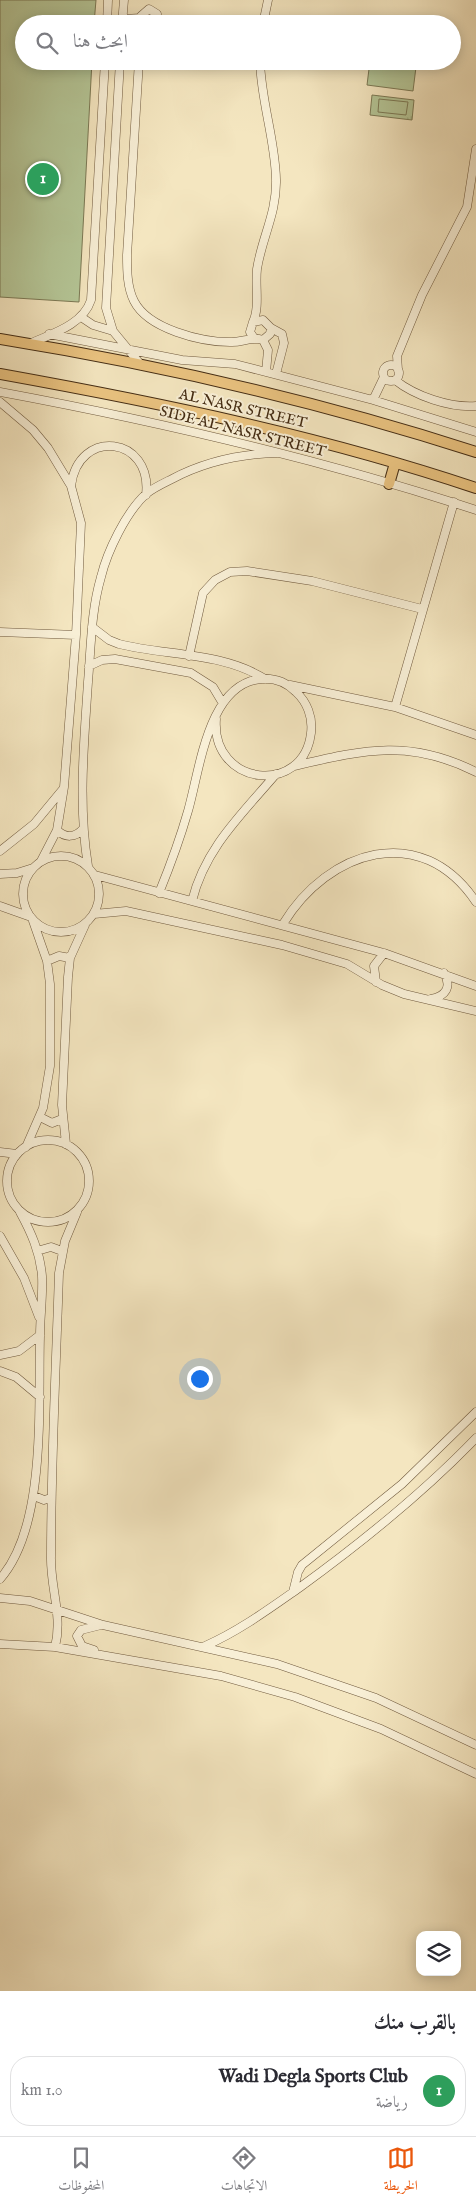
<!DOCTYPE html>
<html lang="ar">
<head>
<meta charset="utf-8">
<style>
  body { margin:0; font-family:"IM FELL English",Amiri,serif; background:#f2f2f3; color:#2b2b33; direction:rtl }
  .controls { position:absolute; right:15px; bottom:15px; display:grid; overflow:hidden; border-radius:10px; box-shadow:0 2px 12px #0003 }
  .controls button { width:45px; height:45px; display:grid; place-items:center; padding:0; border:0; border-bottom:1px solid #e1e1e2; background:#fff; color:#2b2b33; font:25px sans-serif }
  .you { position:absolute; left:199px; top:1378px; width:18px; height:18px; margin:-12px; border:4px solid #fff; border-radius:50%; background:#1a73e8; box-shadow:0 0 0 8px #1a73e833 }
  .badge { display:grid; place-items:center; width:32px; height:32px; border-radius:50%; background:#ea580c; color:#fff; font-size:16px; font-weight:700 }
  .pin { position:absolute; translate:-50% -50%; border:2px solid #fff; box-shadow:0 1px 5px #0006 }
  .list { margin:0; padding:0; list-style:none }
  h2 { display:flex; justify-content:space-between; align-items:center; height:65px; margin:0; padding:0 20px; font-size:21px }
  h2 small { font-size:16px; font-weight:400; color:#7c7c81 }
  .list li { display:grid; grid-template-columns:32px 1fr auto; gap:15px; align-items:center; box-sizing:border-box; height:70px; margin:0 10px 10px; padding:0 10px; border:1px solid #e1e1e2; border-radius:20px }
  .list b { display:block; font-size:19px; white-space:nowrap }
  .list p { margin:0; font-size:16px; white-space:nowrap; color:#7c7c81 }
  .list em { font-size:16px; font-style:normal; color:#7c7c81 }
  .icon { flex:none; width:28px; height:28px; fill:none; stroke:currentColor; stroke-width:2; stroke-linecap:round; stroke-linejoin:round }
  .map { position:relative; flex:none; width:476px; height:1991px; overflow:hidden; direction:ltr }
  .search { position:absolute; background:#fff; box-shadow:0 2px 12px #0003; left:15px; right:15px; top:15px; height:55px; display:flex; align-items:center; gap:12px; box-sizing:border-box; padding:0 18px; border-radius:28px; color:#7c7c81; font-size:19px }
  .sheet { height:145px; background:#fff }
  nav { display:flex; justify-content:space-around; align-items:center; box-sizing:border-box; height:70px; border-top:1px solid #e1e1e2; background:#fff; font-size:14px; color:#7c7c81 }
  nav a { display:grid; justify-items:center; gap:2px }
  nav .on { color:#ea580c }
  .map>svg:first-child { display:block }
  .park { fill:url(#park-tufts); stroke:#7c7955 }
  .garden { fill:#b5c697; stroke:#7c7955 }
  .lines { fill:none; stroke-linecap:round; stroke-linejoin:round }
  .minor-casing { stroke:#705a3e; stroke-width:9 }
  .major-casing { stroke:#442c13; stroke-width:12 }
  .minor { stroke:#f8efd6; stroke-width:8 }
  .major { stroke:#eac380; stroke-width:10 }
  .labels { text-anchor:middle; stroke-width:4; stroke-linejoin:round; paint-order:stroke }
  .street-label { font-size:15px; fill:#442c13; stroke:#f8efd6 }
</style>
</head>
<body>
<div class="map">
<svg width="476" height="1991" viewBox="0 0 476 1991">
  <defs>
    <pattern id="park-tufts" width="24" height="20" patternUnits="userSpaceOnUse" patternTransform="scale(1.25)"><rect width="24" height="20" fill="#b5c697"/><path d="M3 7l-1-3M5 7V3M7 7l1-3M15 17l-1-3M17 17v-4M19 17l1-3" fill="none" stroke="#9daa81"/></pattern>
  </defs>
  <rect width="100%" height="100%" fill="#f4e6c0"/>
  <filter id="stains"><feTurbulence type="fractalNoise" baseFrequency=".004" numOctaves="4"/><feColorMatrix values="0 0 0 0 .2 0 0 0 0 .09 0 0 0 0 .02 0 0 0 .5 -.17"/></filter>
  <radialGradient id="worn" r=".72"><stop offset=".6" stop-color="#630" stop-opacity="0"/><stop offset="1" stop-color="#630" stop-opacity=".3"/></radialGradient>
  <path class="park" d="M372,95L414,100L412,120L370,115Z"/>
  <path class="garden" d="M0,0H96L94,24H24V61H92L79,302L0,297Z
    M370,61L416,67L413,91L367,85Z
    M379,99L408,102L406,115L378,112Z"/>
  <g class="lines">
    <defs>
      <path id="minor" d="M123,19L141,18
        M158,19L196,24
        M107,24L108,0
        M122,24L124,0
        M144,24L141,16L149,9L157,14L155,24
        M263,24L268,0
        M120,61L106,308L113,331L141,365
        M139,61L127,255C127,270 127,287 134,301C148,329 201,342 230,342C240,343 247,338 257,339
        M81,317L93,325L113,331
        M253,322C260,307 255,286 257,269C262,237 277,213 276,179C275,139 261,101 260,61
        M271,328L270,334L263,340L254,338L250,332L253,322L263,320L271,328L282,334L284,343L276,374
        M49,334L182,360L235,364L373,400L476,432
        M263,340L268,350L266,372
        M29,344C51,334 83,325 91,300L105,61
        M383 373a8 8 0 1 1 16 0a8 8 0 1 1-16 0Z
        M398,370L397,356L422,295L467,207L476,149
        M395,380C415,396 450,408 476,406
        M0,392C161,422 320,459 476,510
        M373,400L384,377
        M0,402L33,430L48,448L71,486L81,523L76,635L64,787L57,830L41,861
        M71,486C78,427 153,436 146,495
        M92,627L109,640L119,644C167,656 222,652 265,679
        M0,632L76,635
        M189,656L203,593L215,580L230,572L247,571L312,581L422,609
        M89,666L102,660L115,659L191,673L213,687L222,702
        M290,685L395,707L476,735
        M395,707L454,502
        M294,766C363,750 409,738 476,772
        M57,830C65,838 75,838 83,829
        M0,851L34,824L63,789
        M23 894a38 38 0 1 1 76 0a38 38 0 1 1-76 0Z
        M88,866C78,805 84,743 88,682C91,647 91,611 101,577C107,552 126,512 146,494C153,488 164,483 172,479C206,461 239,454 277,453
        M0,874L17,873L33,868
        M95,875L384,953L476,986
        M159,893C170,866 180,839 188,811C200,770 208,682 262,679C275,678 287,683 296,692C307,702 313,717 311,733C304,796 211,787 216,719
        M192,901C205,848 242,814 276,774
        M0,906L31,917
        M94,914L126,911L282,945L347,964L382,985L404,994L476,1011
        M283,924C328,850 421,820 476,902
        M47,961L59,956L70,958
        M376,982L374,966L384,953
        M431,999C446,996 452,987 444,973
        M40,1117L52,1123L62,1119
        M7 1181a41 41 0 1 1 82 0a41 41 0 1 1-82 0Z
        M66,1144L62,1105L68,977L70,958L85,925
        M26,1147L43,1108L50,1066V984L47,961L33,921
        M0,1152L17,1154
        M0,1236L24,1278L39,1317
        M37,1251L51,1247L62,1251
        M0,1355L19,1351L40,1335
        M0,1371L16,1377L40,1397
        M34,1496L44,1500L51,1498
        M0,1579C47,1526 38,1405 40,1336C40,1316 43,1296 42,1276C40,1252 31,1232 20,1212
        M293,1592L298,1572L302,1565L402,1484L476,1412
        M0,1598L30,1601L103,1625L277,1664L376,1698L476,1745
        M0,1644L55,1647L221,1676L295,1697L381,1729L476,1774
        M205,1646C239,1631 269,1609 299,1588C361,1543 423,1493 476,1438
        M55,1647C63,1616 50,1587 51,1556C51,1462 56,1368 59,1273L65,1241L77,1212
        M94,1650L82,1646L77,1636L81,1630L101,1625"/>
      <path id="major" d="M0,339C161,365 321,402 476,452
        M0,374C161,403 321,436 476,488
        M389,484L395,463"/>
    </defs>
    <use href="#minor" class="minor-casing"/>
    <use href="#major" class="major-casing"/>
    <use href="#minor" class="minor"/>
    <use href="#major" class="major"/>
  </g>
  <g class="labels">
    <g class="street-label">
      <text transform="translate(243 408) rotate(13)" y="5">AL NASR STREET</text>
      <text transform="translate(243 431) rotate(14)" y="5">SIDE AL NASR STREET</text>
    </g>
  </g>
  <rect width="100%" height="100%" filter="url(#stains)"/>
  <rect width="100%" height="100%" fill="url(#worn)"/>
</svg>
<div class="controls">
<button><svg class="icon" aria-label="layers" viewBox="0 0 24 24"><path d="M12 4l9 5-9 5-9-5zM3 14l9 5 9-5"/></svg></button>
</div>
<div class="you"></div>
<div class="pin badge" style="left:43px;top:179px;background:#2e9e5b">1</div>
<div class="search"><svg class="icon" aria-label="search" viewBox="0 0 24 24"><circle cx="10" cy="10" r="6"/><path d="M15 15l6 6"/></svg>ابحث هنا</div>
</div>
<section class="sheet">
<h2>بالقرب منك<small></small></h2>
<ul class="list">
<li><span class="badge" style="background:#2e9e5b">1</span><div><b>Wadi Degla Sports Club</b><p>رياضة</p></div><em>1.0 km</em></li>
</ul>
</section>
<nav>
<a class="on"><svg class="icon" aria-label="map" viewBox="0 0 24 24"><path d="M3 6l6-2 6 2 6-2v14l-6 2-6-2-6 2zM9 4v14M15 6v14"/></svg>الخريطة</a>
<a><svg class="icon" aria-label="directions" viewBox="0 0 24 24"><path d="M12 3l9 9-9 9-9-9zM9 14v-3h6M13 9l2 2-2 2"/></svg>الاتجاهات</a>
<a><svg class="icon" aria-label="saved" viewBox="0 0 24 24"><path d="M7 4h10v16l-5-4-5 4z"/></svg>المحفوظات</a>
</nav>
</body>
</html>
